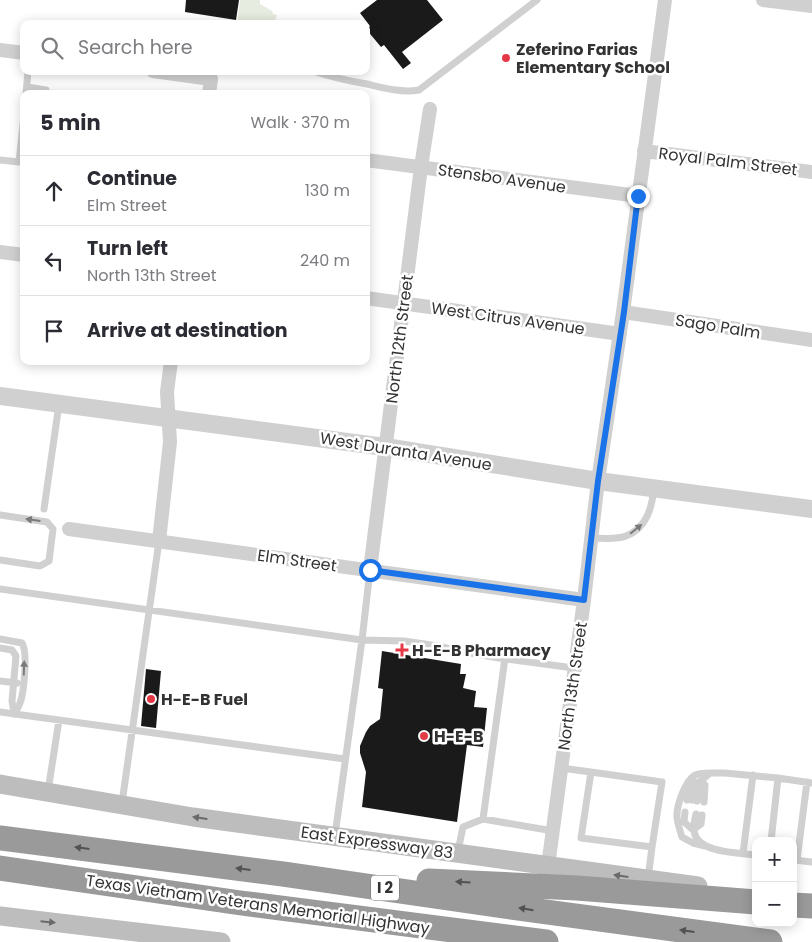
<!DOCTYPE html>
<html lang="en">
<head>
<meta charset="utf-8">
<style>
  body { margin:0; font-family:Poppins,sans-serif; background:#f7f7f7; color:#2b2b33 }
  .controls { position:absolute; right:15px; bottom:15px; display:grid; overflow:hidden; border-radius:10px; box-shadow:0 2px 12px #0003 }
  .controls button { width:45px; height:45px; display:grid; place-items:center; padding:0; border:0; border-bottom:1px solid #e1e1e2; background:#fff; color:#2b2b33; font:25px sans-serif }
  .stop { position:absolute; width:15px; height:15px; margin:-11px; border:4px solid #1a73e8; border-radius:50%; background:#fff }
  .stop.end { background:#1a73e8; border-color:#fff; box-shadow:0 1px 5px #0008 }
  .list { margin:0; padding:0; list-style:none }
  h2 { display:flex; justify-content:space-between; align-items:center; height:65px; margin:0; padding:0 20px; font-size:21px }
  h2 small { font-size:16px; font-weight:400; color:#7c7c81 }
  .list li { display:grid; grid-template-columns:32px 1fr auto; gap:15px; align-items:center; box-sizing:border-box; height:70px; padding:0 20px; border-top:1px solid #e1e1e2 }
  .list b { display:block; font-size:19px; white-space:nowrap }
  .list p { margin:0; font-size:16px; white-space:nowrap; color:#7c7c81 }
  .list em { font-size:16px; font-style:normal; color:#7c7c81 }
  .icon { flex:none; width:28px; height:28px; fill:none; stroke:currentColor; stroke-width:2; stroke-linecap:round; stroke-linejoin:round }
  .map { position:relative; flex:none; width:812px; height:942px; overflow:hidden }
  .search { position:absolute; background:#fff; box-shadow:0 2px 12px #0003; left:20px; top:20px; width:350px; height:55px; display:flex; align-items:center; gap:12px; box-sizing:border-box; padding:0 18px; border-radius:10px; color:#7c7c81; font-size:19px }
  .panel { position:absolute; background:#fff; box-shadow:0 2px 12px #0003; left:20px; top:90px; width:350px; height:275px; border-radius:10px }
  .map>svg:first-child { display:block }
  .green { fill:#e6ecdf }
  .building { fill:#1a1a1a }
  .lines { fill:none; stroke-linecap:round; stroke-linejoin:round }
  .service { stroke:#d0d0d0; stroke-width:7 }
  .minor { stroke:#d0d0d0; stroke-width:14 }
  .tertiary { stroke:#d0d0d0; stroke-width:18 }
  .secondary { stroke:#bdbdbd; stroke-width:19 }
  .motorway { stroke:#9a9a9a; stroke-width:25 }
  .oneway { fill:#7a7a7a }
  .oneway2 { fill:#6a6a6a }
  .oneway3 { fill:#525252 }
  .route { stroke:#1a73e8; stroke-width:6 }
  .poi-dot { fill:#e63946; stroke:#fff; stroke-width:2 }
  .labels { text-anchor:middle; stroke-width:5; stroke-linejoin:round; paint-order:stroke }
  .shield { fill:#fff; stroke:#707070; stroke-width:1 }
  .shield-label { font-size:15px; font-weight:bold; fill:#333 }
  .poi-label { font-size:16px; font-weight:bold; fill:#333; stroke:#fff; text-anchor:start }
  .street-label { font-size:16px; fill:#333; stroke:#fff }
</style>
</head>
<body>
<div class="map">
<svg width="812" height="942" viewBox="0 0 812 942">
  <rect width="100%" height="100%" fill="#fff"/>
  <path class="green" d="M240,0H260V4L272,11L273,14L277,15L274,24H237Z"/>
  <path class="building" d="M186,0H239L236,20L185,12Z
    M377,0H427L443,20L402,52L411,63L403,69L384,45L381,47L366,29L370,26L360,13Z
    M382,651L461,664L460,674H466L463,688L476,691L474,707L487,708L483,747L467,745L457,822L362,807L366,772L360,753V746L366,732L370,726L380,719L383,689L378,688Z
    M146,669L161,671L156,728L141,726Z"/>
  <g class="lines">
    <path class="service" d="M313,71C331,77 349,81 367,84C384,88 401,93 419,90L537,0
      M27,87L46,90
      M26,94L28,71
      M0,160L19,162L24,115
      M44,509L59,404
      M0,515L47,522L53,529L49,561L40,566L0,560
      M591,538C602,538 616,540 626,536C647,528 652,507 654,488
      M0,589L362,640L404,641L438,646L458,651L499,658L574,668
      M0,639L22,643C28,652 24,693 20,703C19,707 16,710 14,714
      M0,648L12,650L16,656L12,701L14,713
      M505,658L483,819L553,831
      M0,681L17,683
      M0,712L345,759
      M561,768L591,772
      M701,781L705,785L704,802
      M48,791L59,720
      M687,800L689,790L691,784L701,781
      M692,800L695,785L699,783
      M697,801L701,781L710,773H725L778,778
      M122,803L159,541
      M685,812L684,822L693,830
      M696,814C695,819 693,825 694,830C695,853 739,853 756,855
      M693,830L701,824L702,815
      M335,835L362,640L370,570
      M771,841L778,778L812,783
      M705,846L693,843L682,837C680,831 678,824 677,818C676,806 685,781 695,775C701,773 705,773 710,773
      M458,851L463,827L483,819
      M743,853L753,775
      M794,860L812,862
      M797,860L807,782
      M648,879L652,847L581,838L591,772L662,782L652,847"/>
    <path class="minor" d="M763,0L812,6
      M0,50L24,53
      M153,71L211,79L209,94
      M644,151L812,172
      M366,160L638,196
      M0,252L24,255
      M366,298L620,334
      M623,312L812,340
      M69,529L584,600
      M159,541L170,442L167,392L171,361
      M370,570L421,167L430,109
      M548,866L584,600L598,481L623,312L665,0"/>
    <path class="tertiary" d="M0,396L385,447L598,481L812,509"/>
    <path class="secondary" d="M0,784L193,817L698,886
      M0,916L221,942"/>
    <path class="motorway" d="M0,838L283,874L539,911L770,942
      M0,868L241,903L546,942
      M429,881L577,888L756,902
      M793,905L812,906"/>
  </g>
  <defs><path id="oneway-solid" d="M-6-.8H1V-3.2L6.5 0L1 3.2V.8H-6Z" transform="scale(1.25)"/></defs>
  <g class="oneway">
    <use href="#oneway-solid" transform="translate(33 520) rotate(-172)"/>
    <use href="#oneway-solid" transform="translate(636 529) rotate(-39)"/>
    <use href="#oneway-solid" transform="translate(24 668) rotate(-88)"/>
  </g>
  <g class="oneway2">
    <use href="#oneway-solid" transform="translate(200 818) rotate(-172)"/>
    <use href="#oneway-solid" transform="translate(621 876) rotate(-172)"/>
    <use href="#oneway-solid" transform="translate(48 922) rotate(6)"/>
  </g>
  <g class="oneway3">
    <use href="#oneway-solid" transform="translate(82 848) rotate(-173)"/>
    <use href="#oneway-solid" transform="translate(243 869) rotate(-173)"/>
    <use href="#oneway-solid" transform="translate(463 882) rotate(-177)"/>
    <use href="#oneway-solid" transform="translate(526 909) rotate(-171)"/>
    <use href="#oneway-solid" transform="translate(687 931) rotate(-172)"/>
  </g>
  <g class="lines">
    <path class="route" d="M370,570L584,600L598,481L624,312L638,196"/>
  </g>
  <g class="poi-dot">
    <circle cx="506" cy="58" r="5"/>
    <path d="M399.5 642.5h5v5h5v5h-5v5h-5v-5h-5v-5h5z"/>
    <circle cx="151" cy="699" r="5"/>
    <circle cx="424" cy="736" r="5"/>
  </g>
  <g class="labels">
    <rect class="shield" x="371" y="875.5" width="28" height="25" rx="4"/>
    <g class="shield-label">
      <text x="385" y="893">I 2</text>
    </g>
    <g class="poi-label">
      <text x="516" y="55">Zeferino Farias<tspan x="516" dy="18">Elementary School</tspan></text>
      <text x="412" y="656">H-E-B Pharmacy</text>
      <text x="161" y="705">H-E-B Fuel</text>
      <text x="434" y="742">H-E-B</text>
    </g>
    <g class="street-label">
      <text transform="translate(728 161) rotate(7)" y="6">Royal Palm Street</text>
      <text transform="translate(502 178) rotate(8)" y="6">Stensbo Avenue</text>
      <text transform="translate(508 318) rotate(8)" y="6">West Citrus Avenue</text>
      <text transform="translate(718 326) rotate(9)" y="6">Sago Palm</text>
      <text transform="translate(399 339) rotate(-83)" y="6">North 12th Street</text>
      <text transform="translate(406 451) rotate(9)" y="6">West Duranta Avenue</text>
      <text transform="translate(297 560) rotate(8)" y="6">Elm Street</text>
      <text transform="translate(572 686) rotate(-82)" y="6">North 13th Street</text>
      <text transform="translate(377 842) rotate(8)" y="6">East Expressway 83</text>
      <text transform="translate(258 904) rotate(8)" y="6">Texas Vietnam Veterans Memorial Highway</text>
    </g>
  </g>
</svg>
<div class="controls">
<button>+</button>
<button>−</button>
</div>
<div class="stop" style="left:370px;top:570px"></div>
<div class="stop end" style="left:638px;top:196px"></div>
<div class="search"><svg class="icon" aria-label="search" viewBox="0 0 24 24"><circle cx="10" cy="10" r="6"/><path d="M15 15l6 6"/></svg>Search here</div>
<section class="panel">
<h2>5 min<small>Walk · 370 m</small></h2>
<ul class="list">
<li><svg class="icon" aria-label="ahead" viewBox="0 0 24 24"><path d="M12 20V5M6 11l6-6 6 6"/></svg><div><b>Continue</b><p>Elm Street</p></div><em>130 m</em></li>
<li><svg class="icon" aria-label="left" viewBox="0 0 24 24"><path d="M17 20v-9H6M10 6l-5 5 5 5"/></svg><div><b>Turn left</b><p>North 13th Street</p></div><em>240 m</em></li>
<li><svg class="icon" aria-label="arrive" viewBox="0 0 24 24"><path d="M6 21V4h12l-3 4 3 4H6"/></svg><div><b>Arrive at destination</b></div></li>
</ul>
</section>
</div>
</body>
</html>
